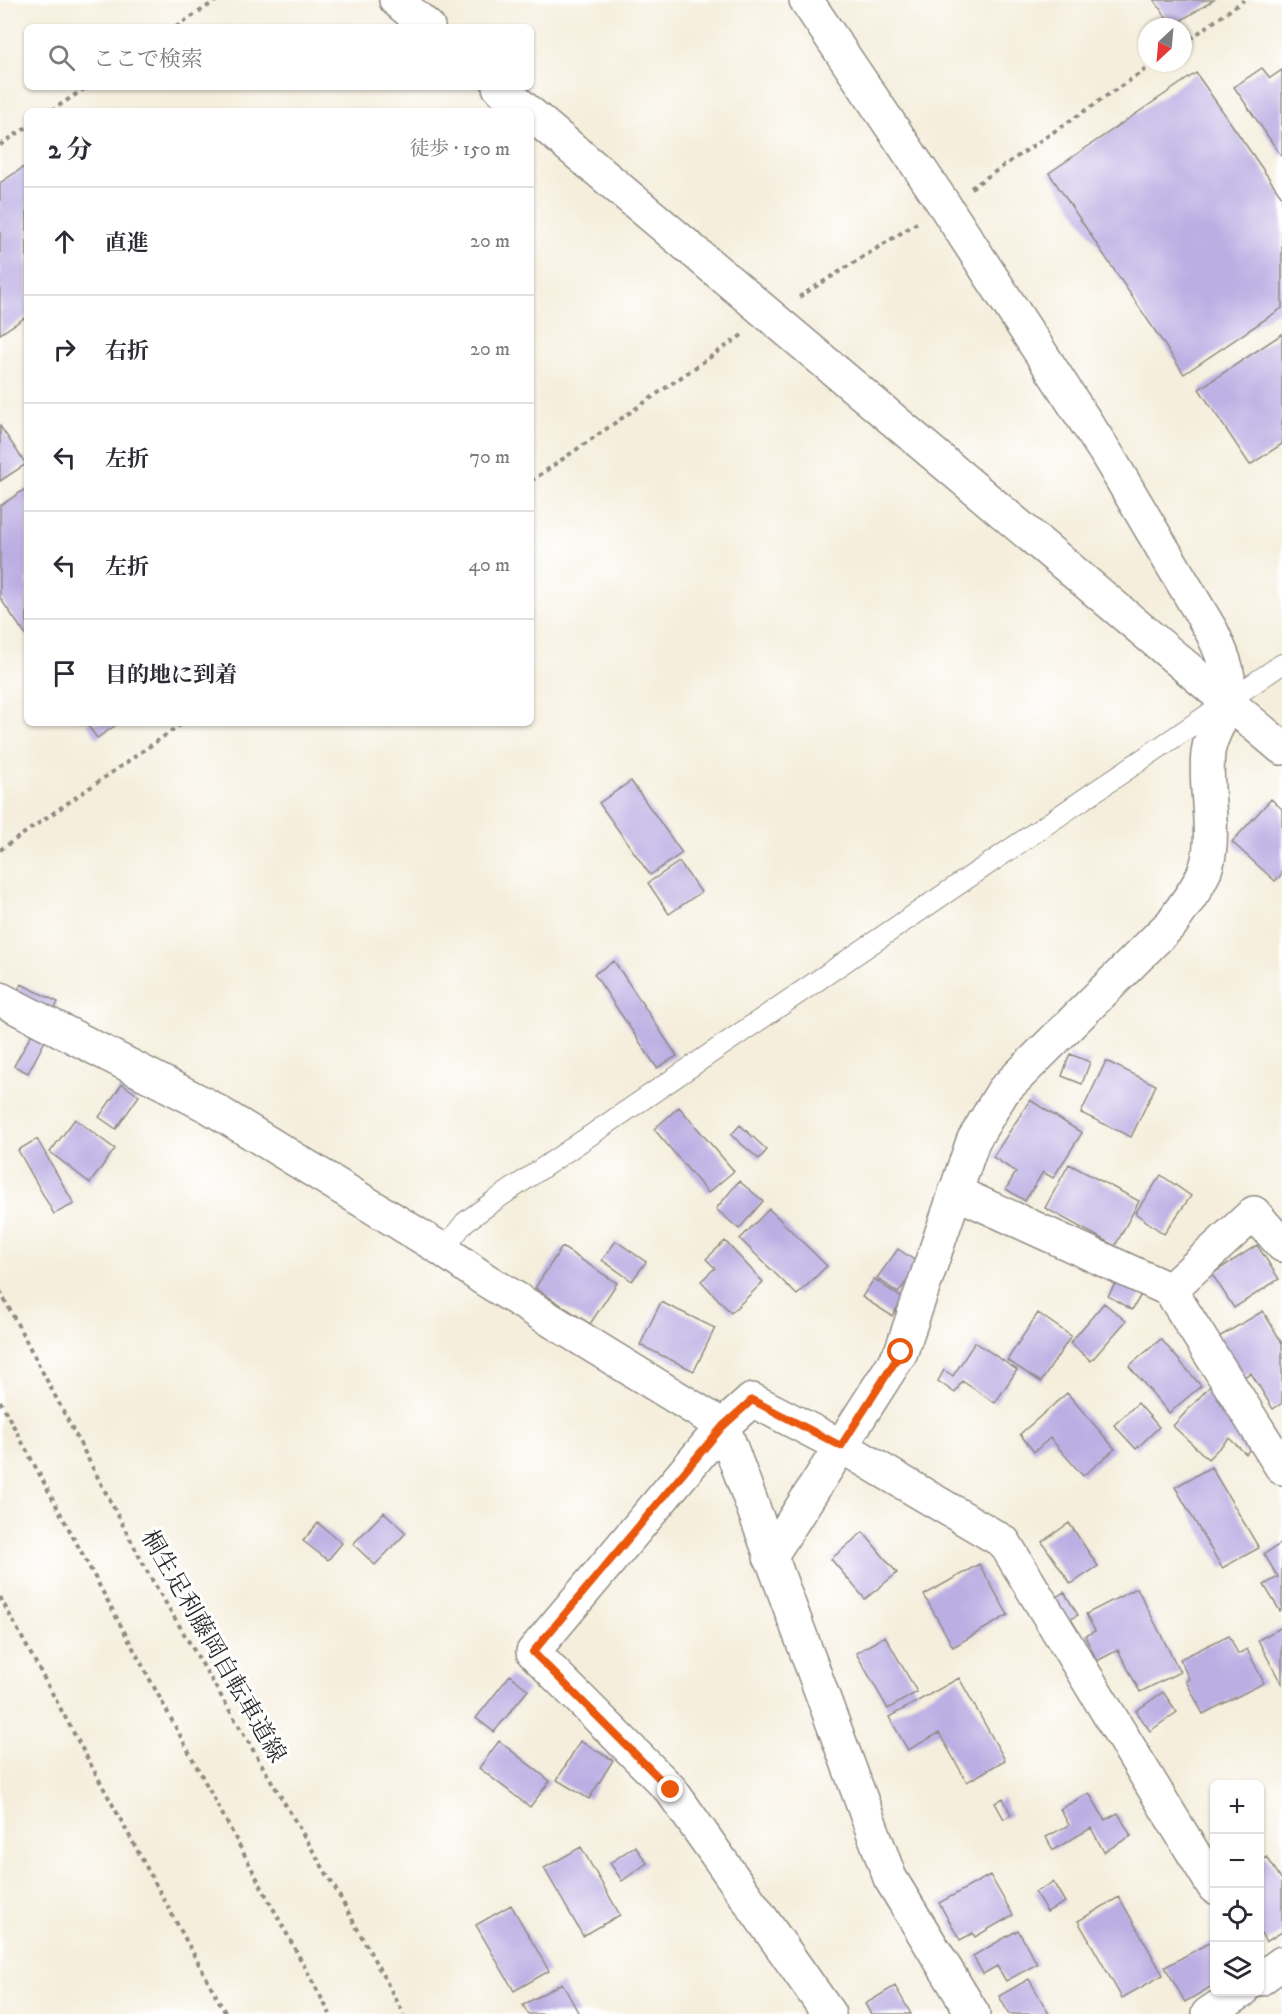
<!DOCTYPE html>
<html lang="ja">
<head>
<meta charset="utf-8">
<style>
  body { margin:0; font-family:"IM FELL DW Pica","Noto Serif JP",serif; background:#f7f7f7; color:#2b2b33 }
  .controls { position:absolute; right:18px; bottom:18px; display:grid; overflow:hidden; border-radius:9px; box-shadow:0 2px 4px #0004 }
  .controls button { width:54px; height:54px; display:grid; place-items:center; padding:0; border:0; border-bottom:2px solid #e1e1e2; background:#fff; color:#2b2b33; font:30px sans-serif }
  .compass { position:absolute; left:1138px; top:18px; width:54px; height:54px; border-radius:50%; background:#fff; box-shadow:0 2px 4px #0004; rotate:206deg }
  .stop { position:absolute; width:18px; height:18px; margin:-14px; border:4px solid #ea580c; border-radius:50%; background:#fff }
  .stop.end { background:#ea580c; border-color:#fff; box-shadow:0 2px 6px #0008 }
  .list { margin:0; padding:0; list-style:none }
  h2 { display:flex; justify-content:space-between; align-items:center; height:78px; margin:0; padding:0 24px; font-size:26px }
  h2 small { font-size:20px; font-weight:400; color:#7c7c81 }
  .list li { display:grid; grid-template-columns:39px 1fr auto; gap:18px; align-items:center; box-sizing:border-box; height:108px; padding:0 24px; border-top:2px solid #e1e1e2 }
  .list b { display:block; font-size:22px; white-space:nowrap }
  .list em { font-size:20px; font-style:normal; color:#7c7c81 }
  .icon { flex:none; width:33px; height:33px; fill:none; stroke:currentColor; stroke-width:2; stroke-linecap:round; stroke-linejoin:round }
  .map { position:relative; flex:none; width:1282px; height:2014px; overflow:hidden }
  .search { position:absolute; background:#fff; box-shadow:0 2px 4px #0004; left:24px; top:24px; width:510px; height:66px; display:flex; align-items:center; gap:15px; box-sizing:border-box; padding:0 21px; border-radius:9px; color:#7c7c81; font-size:22px }
  .panel { position:absolute; background:#fff; box-shadow:0 2px 4px #0004; left:24px; top:108px; width:510px; height:618px; border-radius:9px }
  .map>svg:first-child { display:block }
  .building { fill:#bbaee3 }
  .lines { fill:none; stroke-linecap:round; stroke-linejoin:round }
  .lane-casing { stroke:#908c84; stroke-width:22 }
  .street-casing { stroke:#908c84; stroke-width:36 }
  .secondary-casing { stroke:#908c84; stroke-width:36 }
  .path { stroke:#908c84; stroke-width:4; stroke-dasharray:4.5 4.5; stroke-linecap:butt }
  .lane { stroke:#fff; stroke-width:20 }
  .street { stroke:#fff; stroke-width:33 }
  .secondary { stroke:#fff; stroke-width:33 }
  .route { stroke:#ea580c; stroke-width:8 }
  .labels { text-anchor:middle; stroke-width:6; stroke-linejoin:round; paint-order:stroke }
  .street-label { font-size:24px; fill:#2b2b2b; stroke:#fff }
</style>
</head>
<body>
<div class="map">
<svg width="1282" height="2014" viewBox="0 0 1282 2014">
  <rect width="100%" height="100%" fill="#fff"/>
  <filter id="ink" filterUnits="userSpaceOnUse"><feTurbulence type="fractalNoise" baseFrequency=".0167" numOctaves="2"/><feDisplacementMap in="SourceGraphic" scale="12" xChannelSelector="R" yChannelSelector="G"/><feConvolveMatrix kernelMatrix="1 2 1 2 8 2 1 2 1" color-interpolation-filters="sRGB"/></filter>
  <filter id="wash" filterUnits="userSpaceOnUse"><feTurbulence type="fractalNoise" baseFrequency=".008" numOctaves="4" result="noise"/><feDisplacementMap in="SourceGraphic" scale="24" xChannelSelector="R" yChannelSelector="G"/><feGaussianBlur stdDeviation="1.35" result="paint"/><feColorMatrix in="noise" values="0 0 0 0 0 0 0 0 0 0 0 0 0 0 0 0 0 1.4 0 .05"/><feComposite in="paint" operator="in"/></filter>
  <g filter="url(#wash)">
    <rect width="100%" height="100%" fill="#f5eedc"/>
    <g id="blocks">
      <path class="building" d="M1154,0H1214L1172,26Z
        M1262,68L1270,78L1282,70V157L1234,87Z
        M1196,73L1282,197V308L1184,374L1049,173Z
        M27,165V316L0,334V183Z
        M1282,334V444L1250,465L1199,389Z
        M0,426L26,464L0,481Z
        M27,488V637L0,598V506Z
        M86,723H119L97,738Z
        M631,781L682,853L650,875L599,803Z
        M1271,799L1282,809V874L1275,881L1232,842Z
        M679,862L701,892L669,914L648,883Z
        M614,961L677,1056L657,1068L594,974Z
        M21,984L58,1002L52,1013L16,995Z
        M34,1030L47,1037L28,1073L14,1066Z
        M1070,1054L1090,1062L1082,1084L1062,1076Z
        M1106,1061L1156,1085L1131,1137L1081,1113Z
        M122,1084L139,1096L116,1129L99,1117Z
        M1030,1100L1082,1133L1053,1178L1043,1172L1025,1201L1006,1189L1016,1172L993,1157Z
        M679,1107L734,1171L708,1193L654,1129Z
        M75,1119L115,1149L90,1183L50,1152Z
        M740,1125L767,1150L759,1159L731,1135Z
        M37,1139L74,1204L54,1214L18,1150Z
        M1069,1164L1139,1201L1115,1246L1045,1208Z
        M1161,1175L1191,1196L1164,1234L1135,1213Z
        M739,1181L763,1201L739,1229L716,1209Z
        M769,1209L827,1266L797,1295L740,1239Z
        M616,1241L646,1262L632,1281L602,1260Z
        M725,1241L763,1282L731,1313L701,1281L715,1268L706,1259Z
        M1257,1245L1279,1279L1234,1308L1212,1274Z
        M562,1247L617,1283L590,1324L535,1288Z
        M898,1249L920,1264L898,1293L877,1278Z
        M874,1279L903,1299L892,1316L862,1297Z
        M1118,1279L1142,1293L1132,1310L1108,1296Z
        M661,1302L715,1328L694,1371L640,1345Z
        M1104,1303L1126,1321L1091,1361L1070,1343Z
        M1263,1311L1282,1343V1403L1273,1409L1251,1373L1236,1381L1212,1341Z
        M1038,1313L1071,1336L1041,1382L1007,1360Z
        M1161,1339L1201,1386L1169,1413L1129,1366Z
        M975,1342L1017,1370L995,1403L962,1381L955,1393L938,1381L944,1370L953,1376Z
        M1211,1385L1259,1439L1246,1454L1229,1438L1208,1459L1173,1426Z
        M1067,1393L1115,1449L1083,1476L1050,1438L1034,1452L1020,1434Z
        M1138,1403L1159,1427L1136,1449L1114,1425Z
        M1211,1467L1259,1548L1222,1568L1175,1487Z
        M384,1512L406,1533L375,1565L353,1544Z
        M318,1523L342,1543L328,1560L303,1541Z
        M1069,1523L1098,1566L1071,1584L1042,1542Z
        M863,1532L897,1573L865,1599L831,1559Z
        M1282,1543V1609L1280,1611L1264,1585L1278,1577L1264,1554Z
        M979,1564L1008,1615L953,1647L924,1595Z
        M1137,1588L1180,1672L1140,1692L1118,1650L1097,1661L1085,1636L1095,1631L1086,1614Z
        M1064,1592L1078,1615L1066,1622L1052,1600Z
        M1282,1627V1685L1258,1640Z
        M1229,1635L1238,1654L1247,1649L1264,1683L1203,1714L1186,1681L1189,1679L1180,1659Z
        M885,1636L917,1692L888,1709L856,1653Z
        M510,1675L528,1690L494,1732L476,1718Z
        M959,1678L1005,1760L967,1782L939,1733L908,1750L889,1717Z
        M1163,1692L1177,1712L1150,1731L1136,1711Z
        M499,1741L550,1781L530,1807L479,1768Z
        M580,1741L613,1760L589,1799L557,1780Z
        M1089,1793L1105,1820L1118,1813L1131,1836L1104,1852L1091,1828L1053,1850L1046,1837L1069,1825L1060,1809Z
        M1003,1798L1011,1815L1004,1819L995,1803Z
        M635,1846L647,1863L622,1881L610,1863Z
        M581,1847L620,1915L583,1936L544,1868Z
        M1267,1857L1282,1880V1932L1266,1942L1260,1931V1861Z
        M990,1875L1013,1915L975,1937L973,1933L960,1940L939,1903Z
        M1053,1882L1065,1902L1047,1912L1035,1892Z
        M1119,1897L1163,1975L1122,1998L1078,1921Z
        M511,1905L549,1971L514,1991L476,1925Z
        M1018,1930L1037,1964L1006,1981L997,1966L983,1974L973,1956Z
        M1214,1940V1985L1185,2002L1165,1967Z
        M1029,1979L1049,2014H1009L999,1996Z
        M562,1983L579,2014H528L523,2005Z
        M895,1986L911,2014H871L865,2004Z"/>
    </g>
  </g>
  <g filter="url(#ink)">
    <use href="#blocks" fill-opacity="0" stroke="#908c84" stroke-width="1.5"/>
    <g class="lines">
      <defs>
        <path id="lane" d="M443,1250L465,1222L494,1201L1282,664"/>
        <path id="street" d="M396,0L428,27
          M499,87L527,111
          M531,114L1282,748
          M0,999L208,1106L443,1250L484,1279L723,1426L890,1878L973,2014
          M955,1192L1170,1290L1282,1468
          M1170,1290L1254,1213L1282,1245
          M770,1557L901,1352L973,1141L1003,1091L1172,923C1184,905 1201,885 1207,864C1216,830 1204,788 1208,753C1210,734 1223,720 1227,702C1233,676 1222,654 1212,632L1106,453L945,206L806,0
          M829,2014L671,1790L533,1652L723,1426L752,1400L841,1446L1004,1542L1214,1887"/>
        <path id="secondary" d="M1260,1979L1282,1963
          M1208,2014L1241,1992"/>
      </defs>
      <use href="#lane" class="lane-casing"/>
      <use href="#street" class="street-casing"/>
      <use href="#secondary" class="secondary-casing"/>
      <path class="path" d="M176,27L217,0
        M1183,44L1244,0
        M51,111L87,87
        M0,145L27,127
        M971,188L1155,63
        M799,297L917,223
        M531,481L742,335
        M0,850L183,723
        M0,1291L148,1573L335,1888L404,2014
        M0,1401L330,2014
        M0,1597L226,2014"/>
      <use href="#lane" class="lane"/>
      <use href="#street" class="street"/>
      <use href="#secondary" class="secondary"/>
    </g>
  </g>
  <g class="lines" filter="url(#ink)">
    <path class="route" d="M671,1790L533,1652L723,1426L752,1400L841,1446L901,1352"/>
  </g>
  <g class="labels">
    <g class="street-label">
      <text transform="translate(214 1646) rotate(60)" y="8">桐生足利藤岡自転車道線</text>
    </g>
  </g>
</svg>
<div class="controls">
<button>+</button>
<button>−</button>
<button><svg class="icon" aria-label="locate" viewBox="0 0 24 24"><circle cx="12" cy="12" r="6"/><path d="M12 2v4M12 18v4M2 12h4M18 12h4"/></svg></button>
<button><svg class="icon" aria-label="layers" viewBox="0 0 24 24"><path d="M12 4l9 5-9 5-9-5zM3 14l9 5 9-5"/></svg></button>
</div>
<svg class="compass" viewBox="-18 -18 36 36"><path d="M0-13l5 13h-10z" fill="#e53935"/><path d="M0 13l5-13h-10z" fill="#7c7c81"/></svg>
<div class="stop" style="left:901px;top:1352px"></div>
<div class="stop end" style="left:671px;top:1790px"></div>
<div class="search"><svg class="icon" aria-label="search" viewBox="0 0 24 24"><circle cx="10" cy="10" r="6"/><path d="M15 15l6 6"/></svg>ここで検索</div>
<section class="panel">
<h2>2 分<small>徒歩 · 150 m</small></h2>
<ul class="list">
<li><svg class="icon" aria-label="ahead" viewBox="0 0 24 24"><path d="M12 20V5M6 11l6-6 6 6"/></svg><div><b>直進</b></div><em>20 m</em></li>
<li><svg class="icon" aria-label="right" viewBox="0 0 24 24"><path d="M7 20v-9h11M14 6l5 5-5 5"/></svg><div><b>右折</b></div><em>20 m</em></li>
<li><svg class="icon" aria-label="left" viewBox="0 0 24 24"><path d="M17 20v-9H6M10 6l-5 5 5 5"/></svg><div><b>左折</b></div><em>70 m</em></li>
<li><svg class="icon" aria-label="left" viewBox="0 0 24 24"><path d="M17 20v-9H6M10 6l-5 5 5 5"/></svg><div><b>左折</b></div><em>40 m</em></li>
<li><svg class="icon" aria-label="arrive" viewBox="0 0 24 24"><path d="M6 21V4h12l-3 4 3 4H6"/></svg><div><b>目的地に到着</b></div></li>
</ul>
</section>
</div>
</body>
</html>
